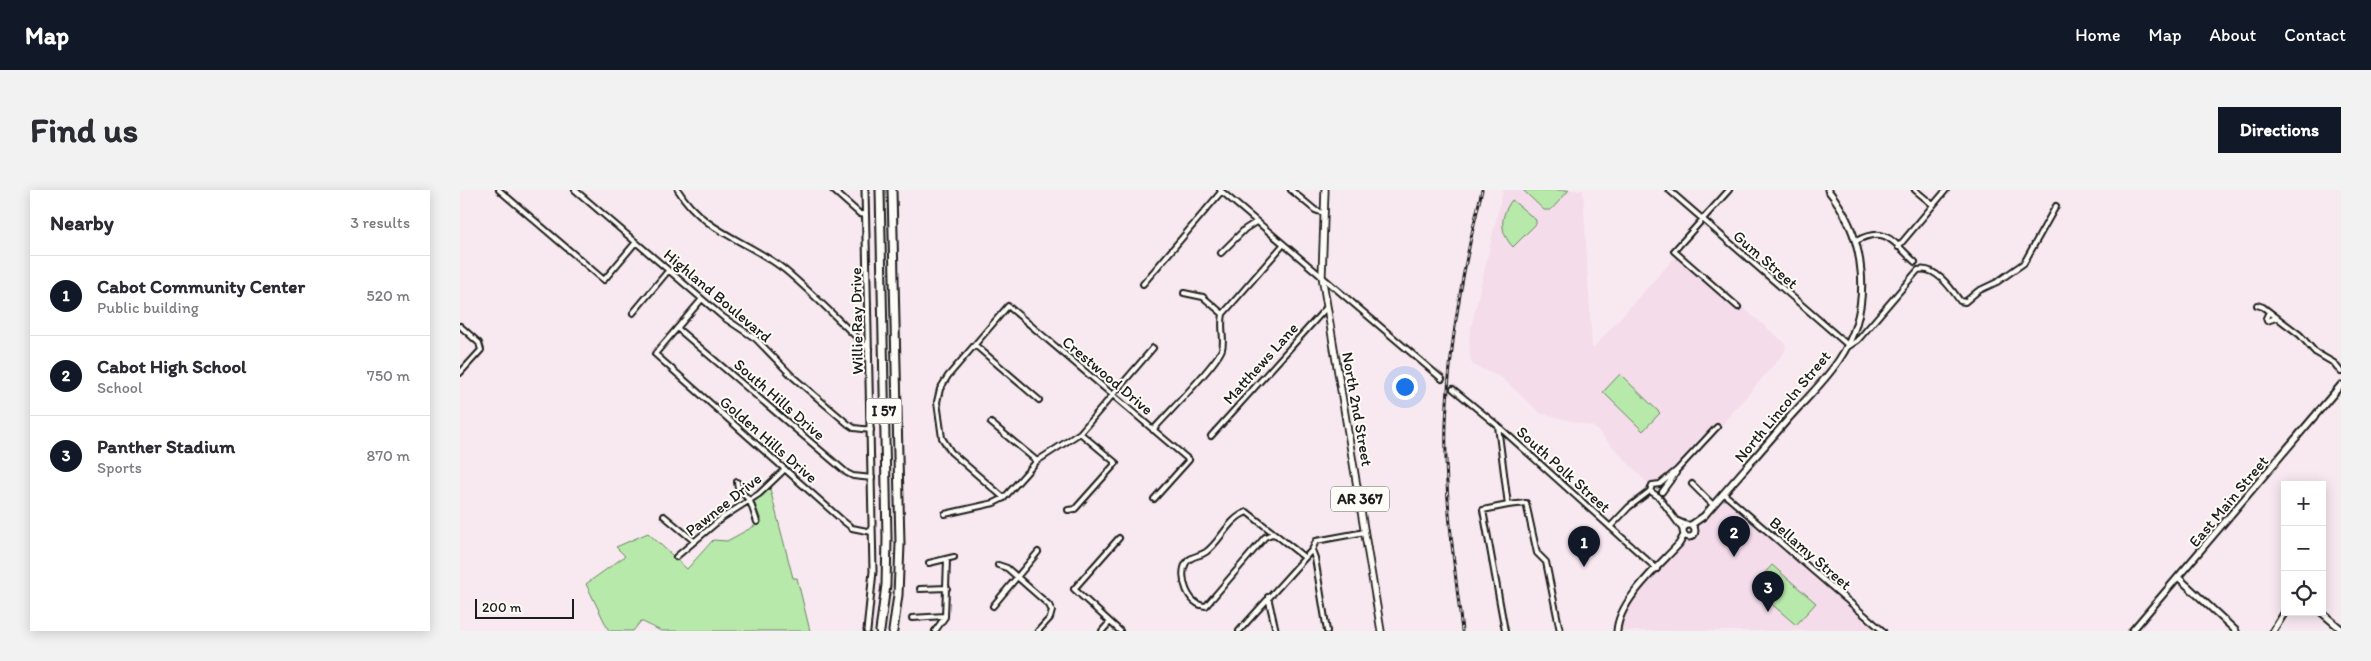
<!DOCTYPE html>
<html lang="en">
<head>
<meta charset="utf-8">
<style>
  body { margin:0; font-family:Itim,sans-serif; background:#f2f2f3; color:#2b2b33 }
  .controls { position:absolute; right:15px; bottom:15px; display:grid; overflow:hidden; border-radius:0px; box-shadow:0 2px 12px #0003 }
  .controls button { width:45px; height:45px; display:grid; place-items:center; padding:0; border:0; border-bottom:1px solid #e1e1e2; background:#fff; color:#2b2b33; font:25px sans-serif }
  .scale { position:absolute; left:15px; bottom:12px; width:99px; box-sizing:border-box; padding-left:5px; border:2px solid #1c1c1c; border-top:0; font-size:14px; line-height:18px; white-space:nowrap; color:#1c1c1c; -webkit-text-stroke:4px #fdfcf7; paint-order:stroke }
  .you { position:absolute; left:944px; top:196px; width:18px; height:18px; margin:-12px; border:4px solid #fff; border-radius:50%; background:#1a73e8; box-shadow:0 0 0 8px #1a73e833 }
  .badge { display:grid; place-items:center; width:32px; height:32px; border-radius:50%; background:#111827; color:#fff; font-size:16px; font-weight:700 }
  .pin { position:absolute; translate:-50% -41px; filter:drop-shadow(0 1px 2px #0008) }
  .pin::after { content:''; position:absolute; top:26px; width:18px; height:15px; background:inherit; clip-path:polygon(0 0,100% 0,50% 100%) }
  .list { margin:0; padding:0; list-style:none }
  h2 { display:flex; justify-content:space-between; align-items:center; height:65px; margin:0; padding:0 20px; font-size:21px }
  h2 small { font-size:16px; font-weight:400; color:#7c7c81 }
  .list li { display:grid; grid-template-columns:32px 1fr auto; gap:15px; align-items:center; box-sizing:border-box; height:80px; padding:0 20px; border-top:1px solid #e1e1e2 }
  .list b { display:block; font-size:19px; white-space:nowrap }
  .list p { margin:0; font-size:16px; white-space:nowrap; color:#7c7c81 }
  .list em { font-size:16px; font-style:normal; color:#7c7c81 }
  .icon { flex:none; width:28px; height:28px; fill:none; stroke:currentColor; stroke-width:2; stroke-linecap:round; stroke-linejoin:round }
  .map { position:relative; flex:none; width:1881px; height:441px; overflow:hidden; border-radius:0px }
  header { display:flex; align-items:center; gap:30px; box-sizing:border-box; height:70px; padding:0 25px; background:#111827; color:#fff }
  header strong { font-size:24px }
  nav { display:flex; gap:28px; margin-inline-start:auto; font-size:18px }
  .intro { display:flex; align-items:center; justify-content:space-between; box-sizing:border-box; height:120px; padding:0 30px }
  h1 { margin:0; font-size:35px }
  .button { padding:12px 22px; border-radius:0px; background:#111827; color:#fff; font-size:18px; font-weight:700 }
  main { display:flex; gap:30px; padding:0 30px }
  aside { flex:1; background:#fff; border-radius:0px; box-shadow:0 2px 12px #0003 }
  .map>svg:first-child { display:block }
  .built { fill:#f4dceb }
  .green { fill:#b7e9aa; stroke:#6a8263 }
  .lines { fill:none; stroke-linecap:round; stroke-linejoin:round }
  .street-casing { stroke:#1c1c1c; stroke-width:8 }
  .secondary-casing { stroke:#1c1c1c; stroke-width:9 }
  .primary-casing { stroke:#1c1c1c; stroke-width:9 }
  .highway-casing { stroke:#1c1c1c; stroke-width:11 }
  .street { stroke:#fdfcf7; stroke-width:4 }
  .secondary { stroke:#fdfcf7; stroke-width:5 }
  .primary { stroke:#fdfcf7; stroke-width:5.5 }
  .highway { stroke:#fdfcf7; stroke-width:7 }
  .rail-casing { stroke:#1c1c1c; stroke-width:3 }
  .rail { stroke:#fdfcf7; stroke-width:1; stroke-dasharray:4; stroke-linecap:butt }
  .labels { text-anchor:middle; stroke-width:4; stroke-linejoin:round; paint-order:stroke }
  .shield { fill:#fdfcf7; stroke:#605f5e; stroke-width:1 }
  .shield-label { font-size:15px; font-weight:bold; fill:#1c1c1c }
  .street-label { font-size:16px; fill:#1c1c1c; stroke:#fdfcf7 }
</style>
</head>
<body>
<header>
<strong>Map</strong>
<nav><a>Home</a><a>Map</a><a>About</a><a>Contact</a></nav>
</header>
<div class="intro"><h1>Find us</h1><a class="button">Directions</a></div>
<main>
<aside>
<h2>Nearby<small>3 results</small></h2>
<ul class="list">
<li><span class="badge">1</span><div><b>Cabot Community Center</b><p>Public building</p></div><em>520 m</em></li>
<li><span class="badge">2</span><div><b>Cabot High School</b><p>School</p></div><em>750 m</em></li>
<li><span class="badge">3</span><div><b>Panther Stadium</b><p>Sports</p></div><em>870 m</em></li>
</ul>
</aside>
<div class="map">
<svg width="1881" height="441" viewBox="0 0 1881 441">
  <rect width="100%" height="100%" fill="#f8e9f0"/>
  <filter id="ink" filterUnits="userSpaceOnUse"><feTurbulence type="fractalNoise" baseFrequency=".02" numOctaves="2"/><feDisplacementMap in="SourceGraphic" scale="10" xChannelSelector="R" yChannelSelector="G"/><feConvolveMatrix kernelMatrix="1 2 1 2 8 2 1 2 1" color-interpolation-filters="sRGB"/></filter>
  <g filter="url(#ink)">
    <path class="built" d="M1043,0H1123L1132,159L1215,67L1275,118L1279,114L1325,153L1326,158L1324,163L1248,251L1241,246L1202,290L1192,298L1134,237L1080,223L1042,188L1013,175L1010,169L1009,146Z
      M1266,308L1414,435L1409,441H1160L1164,426L1171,413L1262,310Z"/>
    <path class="green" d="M1063,0H1109L1091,20H1084Z
      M1052,10L1076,30V34L1053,57C1039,42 1040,26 1052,10Z
      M1160,184L1200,223L1183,241L1143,202Z
      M310,299L333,388H337L350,441H201L181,431L173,441H149L126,394L165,366L156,357L188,343L227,379L253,350L267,351L302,332L294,312Z
      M1312,375L1356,413L1336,435L1292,397Z"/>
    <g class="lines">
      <defs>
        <path id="street" d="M39,0L144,90L176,52
          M115,0L263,127L296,149L333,187L388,234L394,238L411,240
          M218,0C244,43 288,50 325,80C354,104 381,133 409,159
          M373,0L400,24L406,25
          M760,0L982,189
          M831,0L855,20L863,23
          M1209,0L1389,156L1398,150L1458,80C1476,76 1491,98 1500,111L1505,112L1518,101L1537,92L1564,73L1596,16
          M1269,0L1214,61L1278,117
          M1455,0L1473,15
          M1396,51C1426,35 1433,52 1455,72
          M1438,57L1486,0
          M761,63L785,39L796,32
          M683,94L761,2
          M724,103L743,107L763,124
          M242,109L195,164L382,330L392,338L412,342
          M1797,115L1803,117L1840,145L1855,162L1874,173L1881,182
          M1809,122L1806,128L1807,131L1816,128
          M173,123L208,81
          M0,136L19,153L21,160L0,183
          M217,138L387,283L393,286L412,288
          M515,155L579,210
          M693,158L620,243L577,271L544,308L491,262L482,248L477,212L480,199L488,186L548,116L729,270L694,309
          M993,199L1038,236L1197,379
          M531,233L577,271
          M1038,236L1048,315L1066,313L1077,363L1086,372L1100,441
          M693,240C707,224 757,174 762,159C765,149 760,138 763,124L823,55
          M751,246L867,117
          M277,292L278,298L290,311L297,332
          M1232,294L1253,315
          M1190,301L1199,307L1223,340
          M1202,302L1216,283
          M1263,303L1423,441
          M608,320L615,319L656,273L620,243
          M485,324L534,313L544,308
          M204,326L234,351
          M1218,331L1227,335
          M1150,337L1169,317L1190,301L1192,295L1200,294L1217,280L1257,237
          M816,345L812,344L805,347L746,416C728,416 718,386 726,373C731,365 739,367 746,362C761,351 768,329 787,322L844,367
          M659,348L614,399L660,441
          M852,360L855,368L867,441
          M216,367L262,328L299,304L325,279
          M469,373L494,367
          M538,375L547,378L589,415L592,421L590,428L578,441
          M460,399L487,398
          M808,407L816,441
          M533,416L578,362
          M452,428L485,426
          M475,441L485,427L487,369
          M642,441L649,433
          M779,441L852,360L856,351L905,342
          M1045,441L1023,320L1048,315"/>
        <path id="secondary" d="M405,0L413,381L407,441
          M1223 341a6 6 0 1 1 12 0a6 6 0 1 1-12 0Z
          M1231,335L1244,326C1272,293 1301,261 1329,228C1346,209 1365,191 1379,170C1414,118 1407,48 1368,0
          M1719,388L1776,441
          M1861,422L1881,439
          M1157,441C1159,410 1199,376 1219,354L1224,345
          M1672,441L1881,195
          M1813,441L1825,422"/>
        <path id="primary" d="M865,0L862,86L921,441"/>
        <path id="highway" d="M420,0L427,348L426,395L420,441
          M432,0L440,354L438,405L433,441"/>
      </defs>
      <use href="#street" class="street-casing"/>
      <use href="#secondary" class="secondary-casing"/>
      <use href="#primary" class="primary-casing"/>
      <use href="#highway" class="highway-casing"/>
      <use href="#street" class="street"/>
      <use href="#secondary" class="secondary"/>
      <use href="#primary" class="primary"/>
      <use href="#highway" class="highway"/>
      <defs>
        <path id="rail" d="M1002,441C994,372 984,302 986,233C989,153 1003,77 1022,0"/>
      </defs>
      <use href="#rail" class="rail-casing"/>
      <use href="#rail" class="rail"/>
    </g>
  </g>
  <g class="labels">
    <g class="shield">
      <rect x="406.5" y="208.5" width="35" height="25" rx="4"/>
      <rect x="871" y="296.5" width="58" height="25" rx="4"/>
    </g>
    <g class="shield-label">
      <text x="424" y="226">I 57</text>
      <text x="900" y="314">AR 367</text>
    </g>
    <g class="street-label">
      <text transform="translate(1306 69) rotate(41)" y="6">Gum Street</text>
      <text transform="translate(258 105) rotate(40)" y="6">Highland Boulevard</text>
      <text transform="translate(396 131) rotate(-91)" y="6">Willie Ray Drive</text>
      <text transform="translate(800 173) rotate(-48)" y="6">Matthews Lane</text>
      <text transform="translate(648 185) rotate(40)" y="6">Crestwood Drive</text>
      <text transform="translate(320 209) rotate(41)" y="6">South Hills Drive</text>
      <text transform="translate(1322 216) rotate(-50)" y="6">North Lincoln Street</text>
      <text transform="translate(898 219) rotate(80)" y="6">North 2nd Street</text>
      <text transform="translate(309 249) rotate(41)" y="6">Golden Hills Drive</text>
      <text transform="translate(1104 279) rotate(42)" y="6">South Polk Street</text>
      <text transform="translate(1768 311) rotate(-50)" y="6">East Main Street</text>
      <text transform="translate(263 314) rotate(-38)" y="6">Pawnee Drive</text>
      <text transform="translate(1351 363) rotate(41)" y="6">Bellamy Street</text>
    </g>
  </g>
</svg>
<div class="controls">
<button>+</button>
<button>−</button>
<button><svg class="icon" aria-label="locate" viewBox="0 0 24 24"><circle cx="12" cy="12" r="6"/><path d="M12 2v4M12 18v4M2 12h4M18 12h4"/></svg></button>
</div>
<div class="scale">200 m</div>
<div class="you"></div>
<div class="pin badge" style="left:1124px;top:377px">1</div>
<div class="pin badge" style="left:1274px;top:367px">2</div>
<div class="pin badge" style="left:1308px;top:422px">3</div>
</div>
</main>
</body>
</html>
